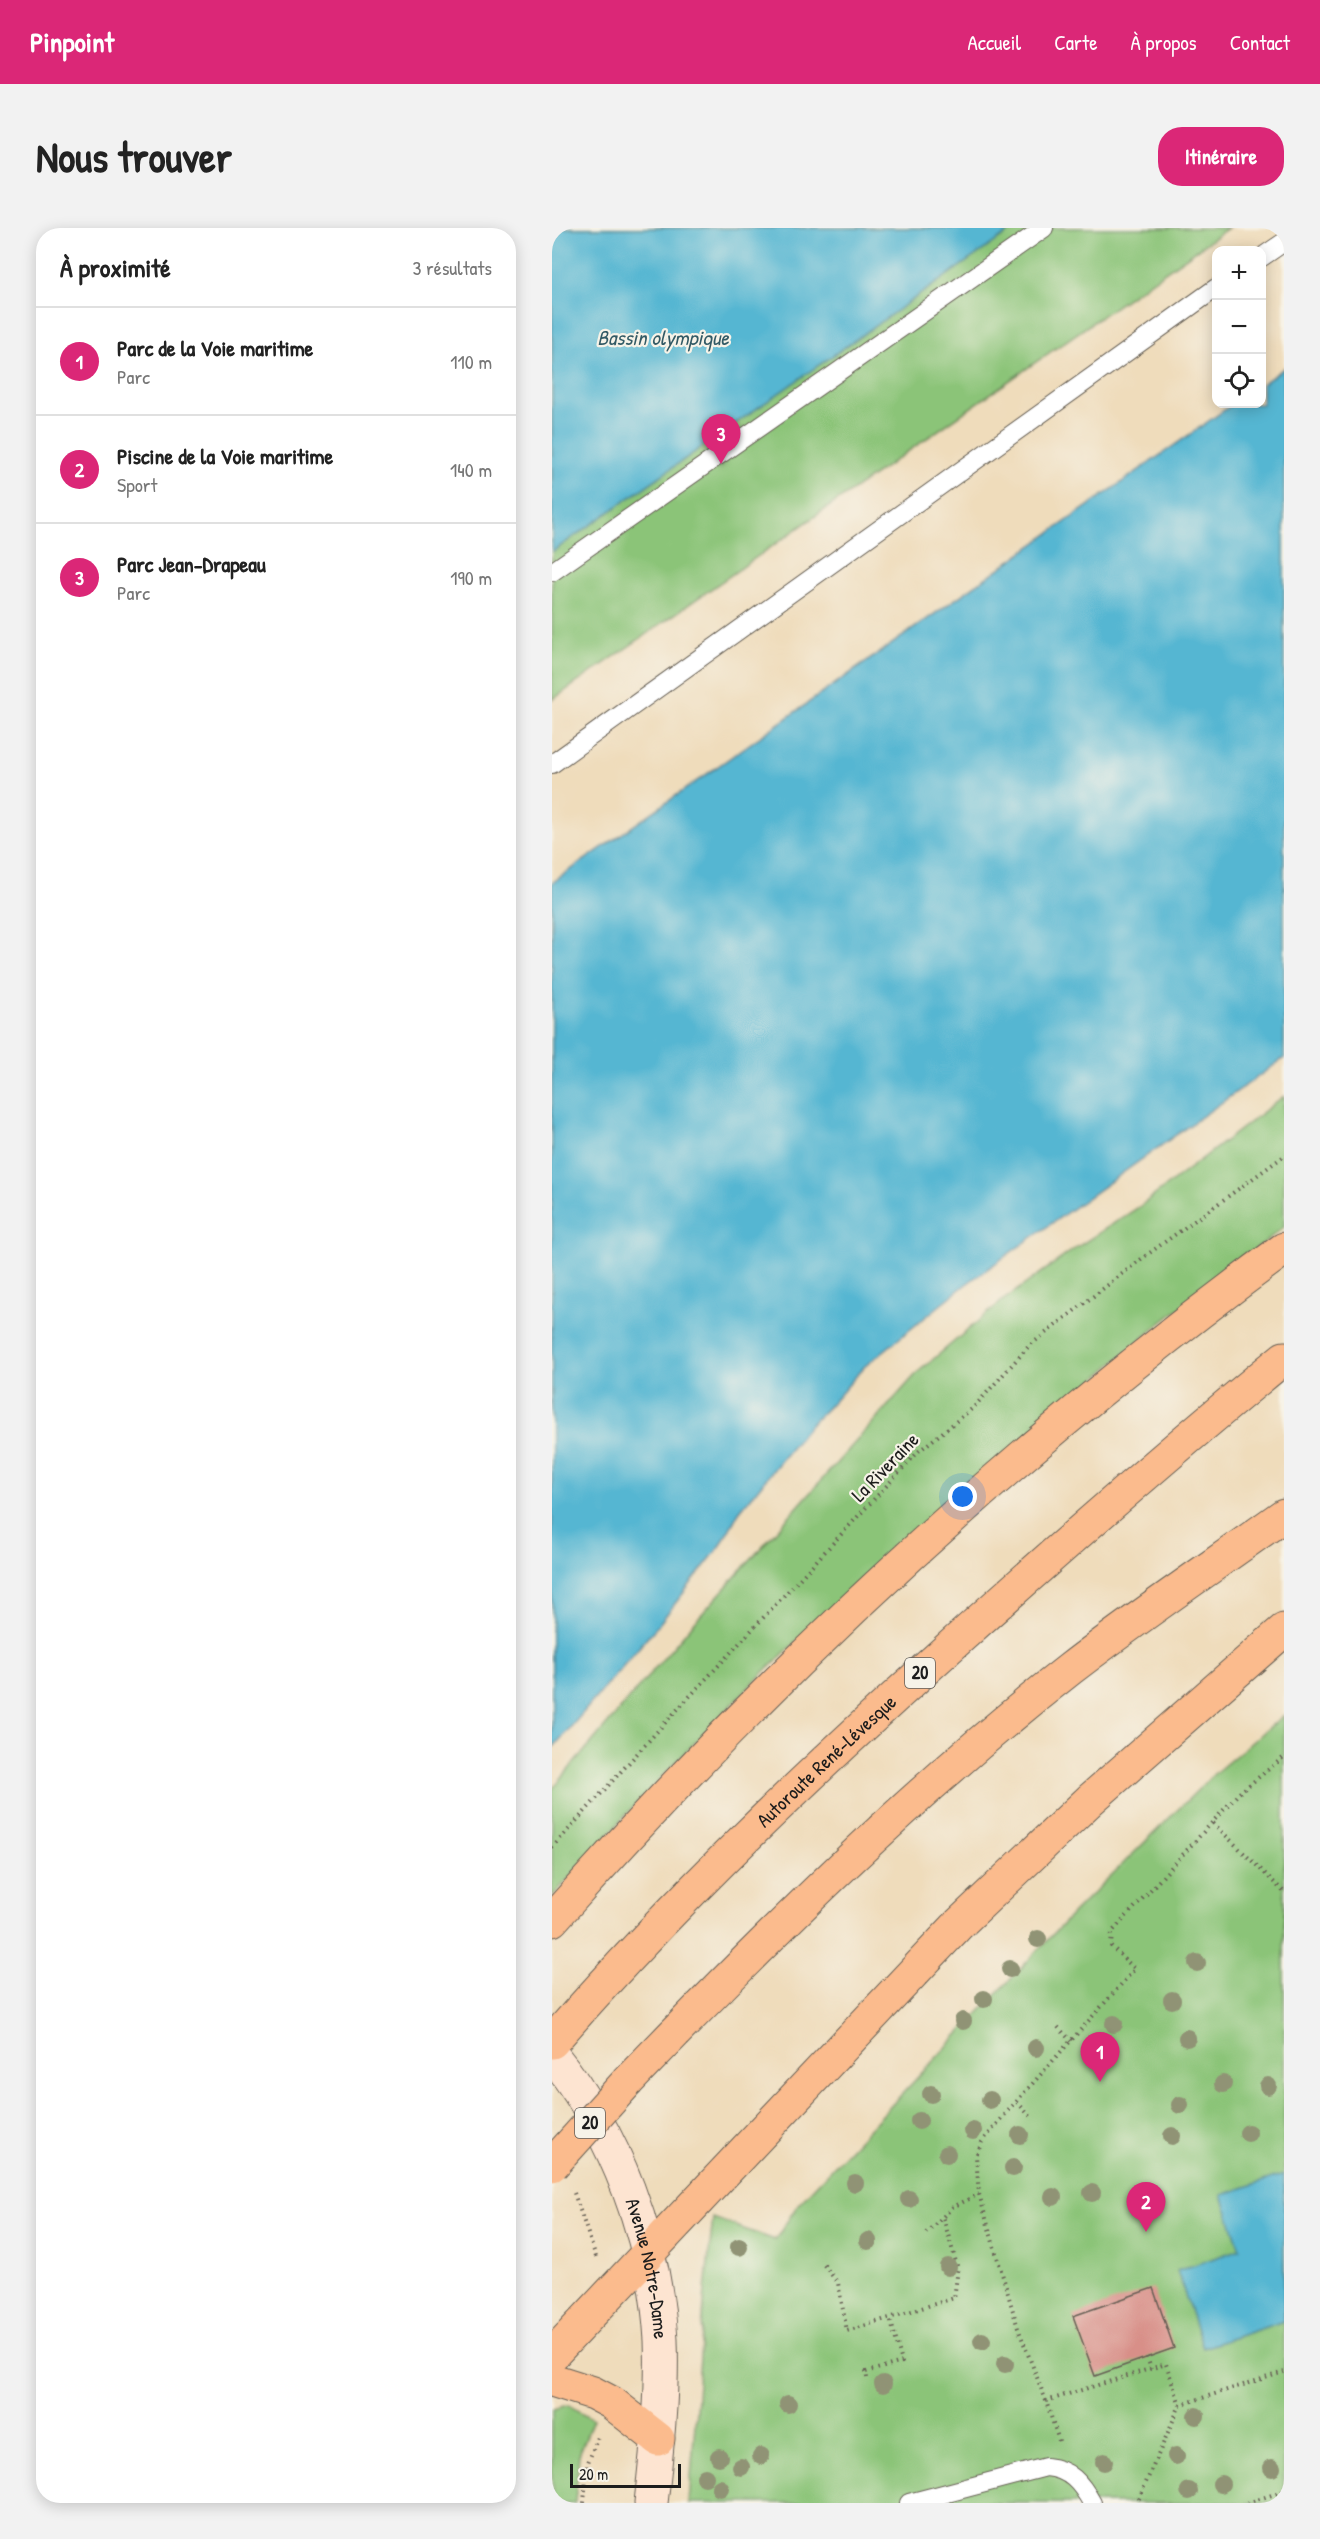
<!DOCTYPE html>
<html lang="fr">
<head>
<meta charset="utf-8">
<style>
  body { margin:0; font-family:"Patrick Hand",sans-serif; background:#f2f2f2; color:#222 }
  .controls { position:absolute; right:18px; top:18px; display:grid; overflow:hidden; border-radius:12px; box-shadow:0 3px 15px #0003 }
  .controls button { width:54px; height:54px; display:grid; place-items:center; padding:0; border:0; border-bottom:2px solid #e0e0e0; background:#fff; color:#222; font:30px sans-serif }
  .scale { position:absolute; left:18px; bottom:15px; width:111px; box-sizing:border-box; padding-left:6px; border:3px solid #1c1c1c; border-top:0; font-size:16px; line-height:21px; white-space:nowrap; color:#1c1c1c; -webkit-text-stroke:4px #f7f3e8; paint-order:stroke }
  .you { position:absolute; left:411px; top:1269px; width:21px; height:21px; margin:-15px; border:4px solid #fff; border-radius:50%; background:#1a73e8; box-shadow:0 0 0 9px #1a73e833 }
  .badge { display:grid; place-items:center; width:39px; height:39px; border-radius:50%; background:#db2777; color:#fff; font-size:20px; font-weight:700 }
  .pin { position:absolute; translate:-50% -50px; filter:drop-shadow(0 2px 3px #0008) }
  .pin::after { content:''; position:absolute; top:32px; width:21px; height:18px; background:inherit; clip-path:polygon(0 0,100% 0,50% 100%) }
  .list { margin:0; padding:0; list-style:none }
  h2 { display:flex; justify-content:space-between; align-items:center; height:78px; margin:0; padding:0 24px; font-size:26px }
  h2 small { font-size:20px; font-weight:400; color:#767676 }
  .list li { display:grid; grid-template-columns:39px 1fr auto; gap:18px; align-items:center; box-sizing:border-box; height:108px; padding:0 24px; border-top:2px solid #e0e0e0 }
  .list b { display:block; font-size:22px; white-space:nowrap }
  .list p { margin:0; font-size:20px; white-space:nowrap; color:#767676 }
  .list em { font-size:20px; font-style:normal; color:#767676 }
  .icon { flex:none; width:33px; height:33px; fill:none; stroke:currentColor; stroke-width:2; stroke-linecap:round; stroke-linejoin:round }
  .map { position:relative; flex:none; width:732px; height:2275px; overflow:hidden; border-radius:24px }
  header { display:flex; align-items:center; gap:36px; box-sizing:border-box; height:84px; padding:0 30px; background:#db2777; color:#fff }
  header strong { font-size:28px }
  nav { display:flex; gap:33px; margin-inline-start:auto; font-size:21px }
  .intro { display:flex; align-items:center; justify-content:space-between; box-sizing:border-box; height:144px; padding:0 36px }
  h1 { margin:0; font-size:42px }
  .button { padding:15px 27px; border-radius:24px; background:#db2777; color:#fff; font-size:21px; font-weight:700 }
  main { display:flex; gap:36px; padding:0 36px }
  aside { flex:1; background:#fff; border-radius:24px; box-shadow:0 3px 15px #0003 }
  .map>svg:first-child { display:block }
  .green { fill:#8bc478; stroke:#54704a; stroke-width:1.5 }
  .water { fill:#54b6d2; stroke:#386977; stroke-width:1.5 }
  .building { fill:#d88f88 }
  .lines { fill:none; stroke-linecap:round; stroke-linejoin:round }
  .lane-casing { stroke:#665f54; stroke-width:20 }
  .secondary-casing { stroke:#665f54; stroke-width:35 }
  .highway-casing { stroke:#665f54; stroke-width:35 }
  .path { stroke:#665f54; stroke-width:4; stroke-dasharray:1.5 4.5; stroke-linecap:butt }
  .lane { stroke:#fff; stroke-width:18 }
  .secondary { stroke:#fde4d1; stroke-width:33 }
  .highway { stroke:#fbbb8d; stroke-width:33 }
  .highway-bridge-casing { stroke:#665f54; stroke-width:35; stroke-linecap:butt }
  .highway-bridge { stroke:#fbbb8d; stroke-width:33 }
  .tree { fill:#909375 }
  .labels { text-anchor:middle; stroke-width:4.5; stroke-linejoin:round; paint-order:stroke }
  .shield { fill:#f7f3e8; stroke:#5e5c59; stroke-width:1.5 }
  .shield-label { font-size:18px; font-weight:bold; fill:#1c1c1c }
  .street-label { font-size:20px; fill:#1c1c1c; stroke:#f7f3e8 }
  .water-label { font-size:21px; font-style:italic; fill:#325a65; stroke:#f7f3e8 }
</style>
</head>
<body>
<header>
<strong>Pinpoint</strong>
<nav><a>Accueil</a><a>Carte</a><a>À propos</a><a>Contact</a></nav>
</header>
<div class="intro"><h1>Nous trouver</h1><a class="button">Itinéraire</a></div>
<main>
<aside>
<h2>À proximité<small>3 résultats</small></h2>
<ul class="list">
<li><span class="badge">1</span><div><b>Parc de la Voie maritime</b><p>Parc</p></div><em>110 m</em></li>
<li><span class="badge">2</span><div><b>Piscine de la Voie maritime</b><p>Sport</p></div><em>140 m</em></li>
<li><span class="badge">3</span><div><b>Parc Jean-Drapeau</b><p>Parc</p></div><em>190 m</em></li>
</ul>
</aside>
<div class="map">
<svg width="732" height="2275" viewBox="0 0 732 2275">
  <rect width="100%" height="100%" fill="#f7f3e8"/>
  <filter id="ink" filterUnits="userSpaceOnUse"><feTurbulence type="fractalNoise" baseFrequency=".0167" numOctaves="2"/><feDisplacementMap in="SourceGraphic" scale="12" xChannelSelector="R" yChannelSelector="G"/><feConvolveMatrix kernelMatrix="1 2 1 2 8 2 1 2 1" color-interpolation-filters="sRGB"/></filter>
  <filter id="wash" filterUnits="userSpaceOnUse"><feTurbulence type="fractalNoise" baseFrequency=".008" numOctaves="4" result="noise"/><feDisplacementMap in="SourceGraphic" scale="24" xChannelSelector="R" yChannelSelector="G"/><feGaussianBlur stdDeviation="1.35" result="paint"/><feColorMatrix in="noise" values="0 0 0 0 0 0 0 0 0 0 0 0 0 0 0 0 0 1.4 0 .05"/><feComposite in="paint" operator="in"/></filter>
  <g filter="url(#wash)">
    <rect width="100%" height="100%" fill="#efdcbb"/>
    <path class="green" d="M0,0H676L0,472Z
      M732,868V999L605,1098L323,1338L201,1455L91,1568L0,1669V1561L139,1398L366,1144L450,1073L525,1019L587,979Z
      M732,1487V2275H137L153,2062L161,1990L223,2012L247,1975L522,1684L663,1545Z
      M16,2177L41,2191L27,2227L23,2275H0V2181Z"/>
    <path class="water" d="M0,0H463L0,324Z
      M732,140V830L413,1057L312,1139L285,1170L257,1198L187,1284L169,1317L107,1396L0,1521V655L681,176H710V156Z
      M732,1946V2093L651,2120L625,2043L688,2021L670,1967Z"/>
    <g id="blocks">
      <path class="building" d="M601,2060L622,2120L543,2148L521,2088Z"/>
    </g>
  </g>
  <g filter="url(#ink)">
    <use href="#blocks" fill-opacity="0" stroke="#665f54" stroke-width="1.5"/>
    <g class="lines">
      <defs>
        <path id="lane" d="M710,29L732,14
          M0,344L492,0
          M0,536L664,60
          M357,2275L494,2239C518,2241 529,2255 540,2275"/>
        <g id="secondary">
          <path id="s1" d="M0,1827C64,1906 103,2010 109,2112C111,2166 105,2221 99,2275"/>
        </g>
        <g id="highway">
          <path d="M0,1692C219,1445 465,1216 732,1021"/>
          <path id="s2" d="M0,1814C123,1672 260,1543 400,1417C509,1319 618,1223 732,1130"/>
          <path d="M76,1853C216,1708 359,1565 518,1441C588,1387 661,1338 732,1287"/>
          <path d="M0,2127L407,1696L539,1571L732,1402"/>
          <path d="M0,2152L41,2165L60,2175L106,2211"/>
        </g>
      </defs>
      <use href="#lane" class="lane-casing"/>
      <use href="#secondary" class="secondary-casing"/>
      <use href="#highway" class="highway-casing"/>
      <path class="path" d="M661,1595L732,1664
        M0,1620L111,1497L367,1223L421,1180L477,1118L592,1029L732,928
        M506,1799L519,1813
        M465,1874L479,1889
        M22,1965L44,2029
        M374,2005L401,1979L427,1966
        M272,2037L286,2055L295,2103L402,2070L406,2041L391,1989
        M595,2129L599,2141
        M315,2150L314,2144L350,2134L338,2090
        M494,2173L466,2100L444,2025L427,1966L424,1928L430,1914L456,1883L583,1741L559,1718L560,1704L687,1565L732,1529
        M628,2177L732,2144
        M507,2213L494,2173L614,2136L628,2177L585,2275
        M32,2275L35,2237L46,2209
        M695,2275L732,2263"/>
      <use href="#lane" class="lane"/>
      <use href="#secondary" class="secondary"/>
      <use href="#highway" class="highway"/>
      <defs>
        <path id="highway-bridge" d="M0,1937L76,1853"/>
      </defs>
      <use href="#highway-bridge" class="highway-bridge-casing"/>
      <use href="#highway-bridge" class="highway-bridge"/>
    </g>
    <g class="tree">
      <circle cx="486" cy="1711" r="9"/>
      <circle cx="645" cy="1735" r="9"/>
      <circle cx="458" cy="1741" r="9"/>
      <circle cx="432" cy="1771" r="9"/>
      <circle cx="620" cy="1772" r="9"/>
      <circle cx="411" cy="1793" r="9"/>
      <circle cx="562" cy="1796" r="9"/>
      <circle cx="635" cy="1810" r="9"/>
      <circle cx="484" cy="1820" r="9"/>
      <circle cx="671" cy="1856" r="9"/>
      <circle cx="716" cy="1858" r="9"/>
      <circle cx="379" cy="1866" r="9"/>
      <circle cx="438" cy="1872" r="9"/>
      <circle cx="628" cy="1877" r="9"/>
      <circle cx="367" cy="1893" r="9"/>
      <circle cx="421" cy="1903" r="9"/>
      <circle cx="696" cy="1905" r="9"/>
      <circle cx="468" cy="1907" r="9"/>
      <circle cx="620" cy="1908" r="9"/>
      <circle cx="395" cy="1926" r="9"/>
      <circle cx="461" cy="1940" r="9"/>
      <circle cx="303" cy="1955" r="9"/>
      <circle cx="540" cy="1965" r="9"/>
      <circle cx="501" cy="1969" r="9"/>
      <circle cx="357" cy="1971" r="9"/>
      <circle cx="316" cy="2013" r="9"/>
      <circle cx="187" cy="2019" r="9"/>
      <circle cx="396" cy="2039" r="9"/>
      <circle cx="430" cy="2113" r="9"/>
      <circle cx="453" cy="2136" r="9"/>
      <circle cx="331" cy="2156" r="9"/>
      <circle cx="236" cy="2176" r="9"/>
      <circle cx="644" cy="2188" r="9"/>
      <circle cx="209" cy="2228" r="9"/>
      <circle cx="624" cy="2228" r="9"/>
      <circle cx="167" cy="2229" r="9"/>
      <circle cx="552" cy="2234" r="9"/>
      <circle cx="189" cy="2239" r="9"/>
      <circle cx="720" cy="2240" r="9"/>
      <circle cx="153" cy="2249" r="9"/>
      <circle cx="669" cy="2256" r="9"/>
      <circle cx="168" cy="2260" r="9"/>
      <circle cx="637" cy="2263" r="9"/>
    </g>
  </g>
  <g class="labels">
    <g class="shield">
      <rect x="353" y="1430" width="30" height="30" rx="4.5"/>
      <rect x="23" y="1880" width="30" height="30" rx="4.5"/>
    </g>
    <g class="shield-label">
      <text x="368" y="1451">20</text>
      <text x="38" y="1901">20</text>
    </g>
    <g class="street-label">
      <text transform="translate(333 1239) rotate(-46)" y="7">La Riveraine</text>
      <text dy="7" stroke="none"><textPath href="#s2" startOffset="393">Autoroute René-Lévesque</textPath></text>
      <text dy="7" stroke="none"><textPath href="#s1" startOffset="237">Avenue Notre-Dame</textPath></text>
    </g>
    <g class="water-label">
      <text x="111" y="117">Bassin olympique</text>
    </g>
  </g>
</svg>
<div class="controls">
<button>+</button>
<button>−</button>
<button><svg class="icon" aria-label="locate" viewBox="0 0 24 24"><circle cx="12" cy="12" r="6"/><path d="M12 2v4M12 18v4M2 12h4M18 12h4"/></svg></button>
</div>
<div class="scale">20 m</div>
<div class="you"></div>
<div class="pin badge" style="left:548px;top:1854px">1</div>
<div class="pin badge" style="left:594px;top:2004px">2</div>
<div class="pin badge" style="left:169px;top:236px">3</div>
</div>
</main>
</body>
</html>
